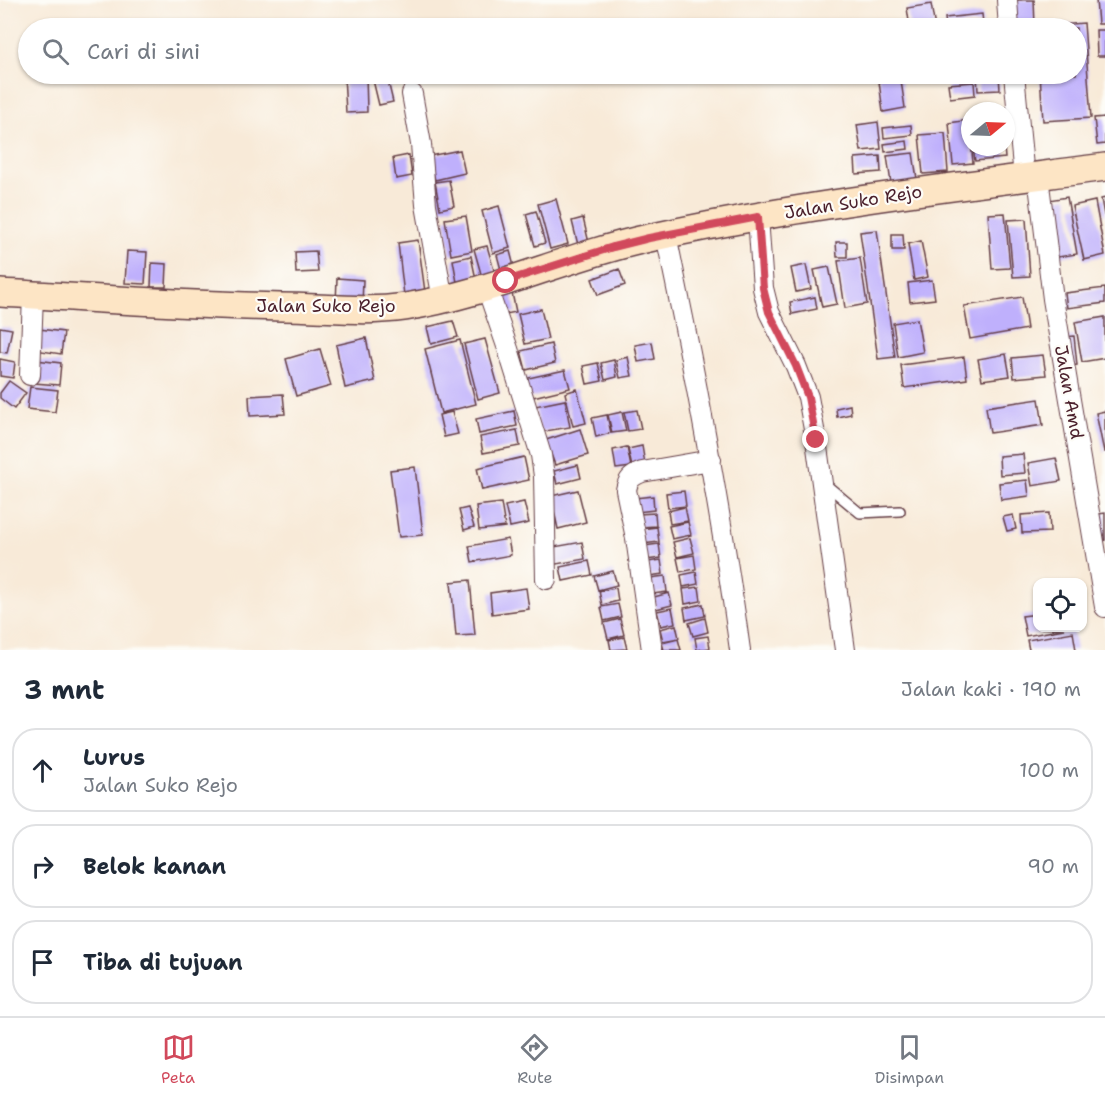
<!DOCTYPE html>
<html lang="id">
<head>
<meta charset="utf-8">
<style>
  body { margin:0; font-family:"Shantell Sans",sans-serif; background:#f6f6f7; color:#1f2937 }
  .controls { position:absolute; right:18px; bottom:18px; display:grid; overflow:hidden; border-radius:12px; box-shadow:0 2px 4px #0004 }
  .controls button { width:54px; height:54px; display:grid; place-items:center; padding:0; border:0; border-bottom:2px solid #e0e1e3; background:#fff; color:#1f2937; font:30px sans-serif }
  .compass { position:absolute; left:961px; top:102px; width:54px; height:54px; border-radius:50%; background:#fff; box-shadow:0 2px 4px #0004; rotate:71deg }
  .stop { position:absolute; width:18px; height:18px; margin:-14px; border:4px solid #d1495b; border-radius:50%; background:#fff }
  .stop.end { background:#d1495b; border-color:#fff; box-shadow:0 2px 6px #0008 }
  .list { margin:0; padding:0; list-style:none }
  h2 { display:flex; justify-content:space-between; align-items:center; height:78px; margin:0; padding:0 24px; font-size:26px }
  h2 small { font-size:20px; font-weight:400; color:#747a83 }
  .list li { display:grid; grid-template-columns:39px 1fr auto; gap:18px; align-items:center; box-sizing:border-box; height:84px; margin:0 12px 12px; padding:0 12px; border:2px solid #e0e1e3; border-radius:24px }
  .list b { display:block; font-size:22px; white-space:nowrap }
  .list p { margin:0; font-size:20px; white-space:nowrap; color:#747a83 }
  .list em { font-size:20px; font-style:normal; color:#747a83 }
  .icon { flex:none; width:33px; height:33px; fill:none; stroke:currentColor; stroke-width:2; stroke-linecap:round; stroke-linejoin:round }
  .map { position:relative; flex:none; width:1105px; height:650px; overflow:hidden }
  .search { position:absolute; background:#fff; box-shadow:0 2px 4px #0004; left:18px; right:18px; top:18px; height:66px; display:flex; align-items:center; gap:15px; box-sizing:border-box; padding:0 21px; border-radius:33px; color:#747a83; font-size:22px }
  .sheet { height:366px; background:#fff }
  nav { display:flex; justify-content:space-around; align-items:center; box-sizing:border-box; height:84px; border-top:2px solid #e0e1e3; background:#fff; font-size:16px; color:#747a83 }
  nav a { display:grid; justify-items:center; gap:3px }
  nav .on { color:#d1495b }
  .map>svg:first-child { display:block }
  .building { fill:#bfb0fc }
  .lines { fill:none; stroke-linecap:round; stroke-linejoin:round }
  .lane-casing { stroke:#643d45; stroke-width:12 }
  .street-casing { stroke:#643d45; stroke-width:22 }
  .secondary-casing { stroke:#643d45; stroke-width:30 }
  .lane { stroke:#fff; stroke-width:9 }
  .street { stroke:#fff; stroke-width:20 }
  .secondary { stroke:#fde5c5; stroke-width:27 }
  .route { stroke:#d1495b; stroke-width:8 }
  .labels { text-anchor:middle; stroke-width:4.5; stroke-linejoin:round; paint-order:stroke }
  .street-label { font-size:18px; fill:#4a1f2b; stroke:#fdfcf7 }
</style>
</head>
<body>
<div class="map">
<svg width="1105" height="650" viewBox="0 0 1105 650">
  <rect width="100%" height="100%" fill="#fdfcf7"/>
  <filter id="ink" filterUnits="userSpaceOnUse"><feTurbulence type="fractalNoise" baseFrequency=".0167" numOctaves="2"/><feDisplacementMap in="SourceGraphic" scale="12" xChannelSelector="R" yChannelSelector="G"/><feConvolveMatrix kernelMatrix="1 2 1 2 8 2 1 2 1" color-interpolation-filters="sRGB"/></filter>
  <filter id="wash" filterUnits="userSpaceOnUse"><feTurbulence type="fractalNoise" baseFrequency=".008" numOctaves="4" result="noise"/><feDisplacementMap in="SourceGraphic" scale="24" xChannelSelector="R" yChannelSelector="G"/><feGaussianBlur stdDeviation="1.35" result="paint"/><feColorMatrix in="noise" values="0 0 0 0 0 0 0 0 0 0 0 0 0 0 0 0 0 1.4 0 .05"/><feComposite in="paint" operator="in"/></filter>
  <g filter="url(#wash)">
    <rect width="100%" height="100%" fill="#f8ead8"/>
    <g id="blocks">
      <path class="building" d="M1011,0H1034L1035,27L1084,23L1091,118L1043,121L1040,74H1076V28H1013Z
        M1096,0H1105V24H1098Z
        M931,4L935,28H910L907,8Z
        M982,14L983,23L946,26L945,18Z
        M1096,30H1105V56H1097Z
        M344,74H366L367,112L346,113Z
        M878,74H900L905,108L883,112Z
        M999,75L1000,90L978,91L977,76Z
        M387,77L393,102L379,105L373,80Z
        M974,82L975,95L950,98L948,84Z
        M1105,117V144L1097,145L1094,118Z
        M969,120L973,163L953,165L949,123Z
        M878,122L881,149L861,151L857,125Z
        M911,125L912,135L884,138L883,128Z
        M945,133L948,172L923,174L919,135Z
        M907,141L908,149L885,152L884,144Z
        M973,147H1004L1005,158L975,161Z
        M460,150L465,173L435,180L429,156Z
        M913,153L918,186L892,190L887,156Z
        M409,155L412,176L396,179L393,158Z
        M880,156L881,172L856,174L855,158Z
        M449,180L454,206L440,209L435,182Z
        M1067,197L1077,254L1052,258L1042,201Z
        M1105,198V215H1104L1101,199Z
        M556,199L568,244L550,249L538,204Z
        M1095,201L1105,255L1084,260L1072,206Z
        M499,206L510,248L493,253L482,211Z
        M536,211L545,243L535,246L526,214Z
        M1005,213L1010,268L992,269L988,214Z
        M466,216L472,251L451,255L445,219Z
        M583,218L589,243L578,245L572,221Z
        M1026,219L1030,276L1013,277L1008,220Z
        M877,230L895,357L878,359L860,232Z
        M892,234H903L904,250H892Z
        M418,240L425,292L404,295L398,243Z
        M921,241L928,277L914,280L908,244Z
        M836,242H847V257H837Z
        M487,246L496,277L483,281L474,249Z
        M127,251L147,252L145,284L125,283Z
        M316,251L318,272L296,273L295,252Z
        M510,251L516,274L503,277L497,255Z
        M471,256L477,284L458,288L453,260Z
        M860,258L867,304L845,308L838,261Z
        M152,263L167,264L166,287H151Z
        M806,265L811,289L796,292L791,268Z
        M829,267L837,304L822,307L814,270Z
        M619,269L625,285L598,295L592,279Z
        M337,278L363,280L362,305L336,304Z
        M932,280L935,299L910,302L908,283Z
        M511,288L516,312L501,315L496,291Z
        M1105,288V303L1067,308L1065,293Z
        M815,297L817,309L792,314L790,302Z
        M1022,297L1027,329L970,339L964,306Z
        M541,309L548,339L525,344L518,314Z
        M1105,317V358L1082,362L1075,322Z
        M917,319L923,352L898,357L893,323Z
        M453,321L458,337L431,344L427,327Z
        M0,327L12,329L7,353L0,352Z
        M39,329L64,332L61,354L35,350Z
        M1074,336L1077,365L1069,366L1066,337Z
        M366,338L375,381L345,388L336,345Z
        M485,339L500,393L478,399L464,344Z
        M460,340L476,404L441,413L425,349Z
        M652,342L655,359L638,362L635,345Z
        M551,344L555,363L526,370L521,351Z
        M320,349L331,386L296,396L286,359Z
        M1006,354L1010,376L982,380L978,359Z
        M1043,355L1046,375L1014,378L1012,358Z
        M628,357L632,376L620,378L616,360Z
        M964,357L967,379L904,388L901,365Z
        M0,359L15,362L13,378L0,376Z
        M36,360L61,363L59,385L34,383Z
        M614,360L617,377L605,380L601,363Z
        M598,363L602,381L587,384L583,366Z
        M565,370L570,388L529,398L524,379Z
        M9,381L26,393L14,409L0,398V393Z
        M30,387L58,390L55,412L27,409Z
        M577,389L586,423L573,426L565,393Z
        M283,394L285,414L250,416L249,396Z
        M1039,399L1043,425L990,433L986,407Z
        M565,400L570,427L540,432L535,406Z
        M850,405L851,414L837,417L836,408Z
        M637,410L641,429L628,431L624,412Z
        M514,411L517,426L479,434L476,419Z
        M1105,411V452H1104L1096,413Z
        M452,412L458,434L444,437L439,415Z
        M622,412L626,431L612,433L608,415Z
        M607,415L611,433L596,437L592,418Z
        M580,429L588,455L555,465L546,440Z
        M517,430L520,446L483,453L480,437Z
        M642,446L645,464L632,467L628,449Z
        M627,447L631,467L616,469L613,450Z
        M1023,454L1025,473L1000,475L999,456Z
        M524,457L529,480L482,490L477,468Z
        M1056,458L1061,481L1032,486L1028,463Z
        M578,465L581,478L557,484L554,471Z
        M415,467L423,535L399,537L390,470Z
        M1027,480L1029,496L1001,500L999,483Z
        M578,490L586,522L558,529L551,496Z
        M684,491L686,506L668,508L666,493Z
        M653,496L654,510L637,512L635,498Z
        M524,502L529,523L510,527L505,506Z
        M501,503L505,527L479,530L476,506Z
        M685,507L688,521L670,524L668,511Z
        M468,508L474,527L464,530L459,510Z
        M655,513L656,526L640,527L639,514Z
        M1049,513L1050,532L1022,533L1021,515Z
        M1105,513V540L1095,541L1092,515Z
        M1013,515L1016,529L1007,531L1003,517Z
        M688,522L691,535L672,539L669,526Z
        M657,527L659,542L642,544L641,529Z
        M690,538L694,553L677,557L673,542Z
        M508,539L511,555L472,562L469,546Z
        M582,542L585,559L551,565L548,548Z
        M659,544L661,558L646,560L644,546Z
        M694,555L696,569L680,572L677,558Z
        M661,560L663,574L649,576L648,562Z
        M589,561L592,575L563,581L560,567Z
        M613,571L617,585L598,590L594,576Z
        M696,572L698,584L683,587L681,575Z
        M665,576L667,592L653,594L650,578Z
        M470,580L475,635L456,636L451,582Z
        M699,587L701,601L685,604L683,589Z
        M526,588L529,609L492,614L490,593Z
        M616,588L618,601L602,605L599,591Z
        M669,593L672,605L656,609L654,597Z
        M618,604L621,617L604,621L601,607Z
        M703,604L705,616L686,620L684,608Z
        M672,608L675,623L661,626L657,611Z
        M1038,614V628L1064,629L1026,636L1022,616Z
        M705,618L708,632L693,636L689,623Z
        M620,619L624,635L608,639L604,623Z
        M676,625L679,638L663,641L660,629Z
        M1073,632L1076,650H1029L1027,640Z
        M708,636L710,648L697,650L695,638Z
        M624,637L627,649L611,650L609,640Z
        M678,639L681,650H664L662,643Z"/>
    </g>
  </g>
  <g filter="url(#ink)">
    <use href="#blocks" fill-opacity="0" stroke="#643d45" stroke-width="1.5"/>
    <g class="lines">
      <defs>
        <path id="lane" d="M824,483L860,513L900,511"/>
        <path id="street" d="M1007,0L1009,28
          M1014,74L1024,177
          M412,94L421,144L426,205L443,300
          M1038,176L1053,299L1105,607
          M758,217L763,288L769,312L796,366L808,397L816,440L845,650
          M666,235C695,373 721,510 740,650
          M487,288L508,349L541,455L544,476L546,579
          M30,375L33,295
          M652,650L636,538L626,490C628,479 632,476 642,472L711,460"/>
        <path id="secondary" d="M0,293C94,298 188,305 281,307C322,307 364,313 405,307C489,294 566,256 649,238C799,205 953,187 1105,167"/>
      </defs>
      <use href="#lane" class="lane-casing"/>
      <use href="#street" class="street-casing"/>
      <use href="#secondary" class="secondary-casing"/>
      <use href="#lane" class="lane"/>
      <use href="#street" class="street"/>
      <use href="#secondary" class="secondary"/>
    </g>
  </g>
  <g class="lines" filter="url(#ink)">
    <path class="route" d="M506,281L613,247L649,238L758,217L763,288L769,312L796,366L808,397L816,440"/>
  </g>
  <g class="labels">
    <g class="street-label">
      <text transform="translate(853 202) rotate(-9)" y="6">Jalan Suko Rejo</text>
      <text x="326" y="312">Jalan Suko Rejo</text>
      <text transform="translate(1069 392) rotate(80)" y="6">Jalan Amd</text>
    </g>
  </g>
</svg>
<div class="controls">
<button><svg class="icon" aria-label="locate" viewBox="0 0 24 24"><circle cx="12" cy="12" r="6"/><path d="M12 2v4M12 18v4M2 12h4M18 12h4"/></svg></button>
</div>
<svg class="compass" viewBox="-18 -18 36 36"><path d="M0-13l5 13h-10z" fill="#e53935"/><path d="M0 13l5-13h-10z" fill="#747a83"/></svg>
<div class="stop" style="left:506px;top:281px"></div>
<div class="stop end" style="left:816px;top:440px"></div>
<div class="search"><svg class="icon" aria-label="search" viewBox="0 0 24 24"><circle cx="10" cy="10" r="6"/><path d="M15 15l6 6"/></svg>Cari di sini</div>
</div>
<section class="sheet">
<h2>3 mnt<small>Jalan kaki · 190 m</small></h2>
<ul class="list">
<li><svg class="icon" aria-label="ahead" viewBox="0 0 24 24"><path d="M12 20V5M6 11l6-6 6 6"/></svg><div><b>Lurus</b><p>Jalan Suko Rejo</p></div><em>100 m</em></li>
<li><svg class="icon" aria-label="right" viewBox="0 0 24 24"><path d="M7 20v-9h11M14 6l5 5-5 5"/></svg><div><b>Belok kanan</b></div><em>90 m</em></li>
<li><svg class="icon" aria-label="arrive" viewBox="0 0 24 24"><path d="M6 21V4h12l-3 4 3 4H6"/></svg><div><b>Tiba di tujuan</b></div></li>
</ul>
</section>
<nav>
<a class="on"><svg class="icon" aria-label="map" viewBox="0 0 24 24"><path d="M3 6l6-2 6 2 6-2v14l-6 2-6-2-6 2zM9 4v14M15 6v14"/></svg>Peta</a>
<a><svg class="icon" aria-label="directions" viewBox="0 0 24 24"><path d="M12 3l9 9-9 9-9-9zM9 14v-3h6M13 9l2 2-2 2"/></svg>Rute</a>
<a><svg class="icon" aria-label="saved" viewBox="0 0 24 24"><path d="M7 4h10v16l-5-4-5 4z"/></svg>Disimpan</a>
</nav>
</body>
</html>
